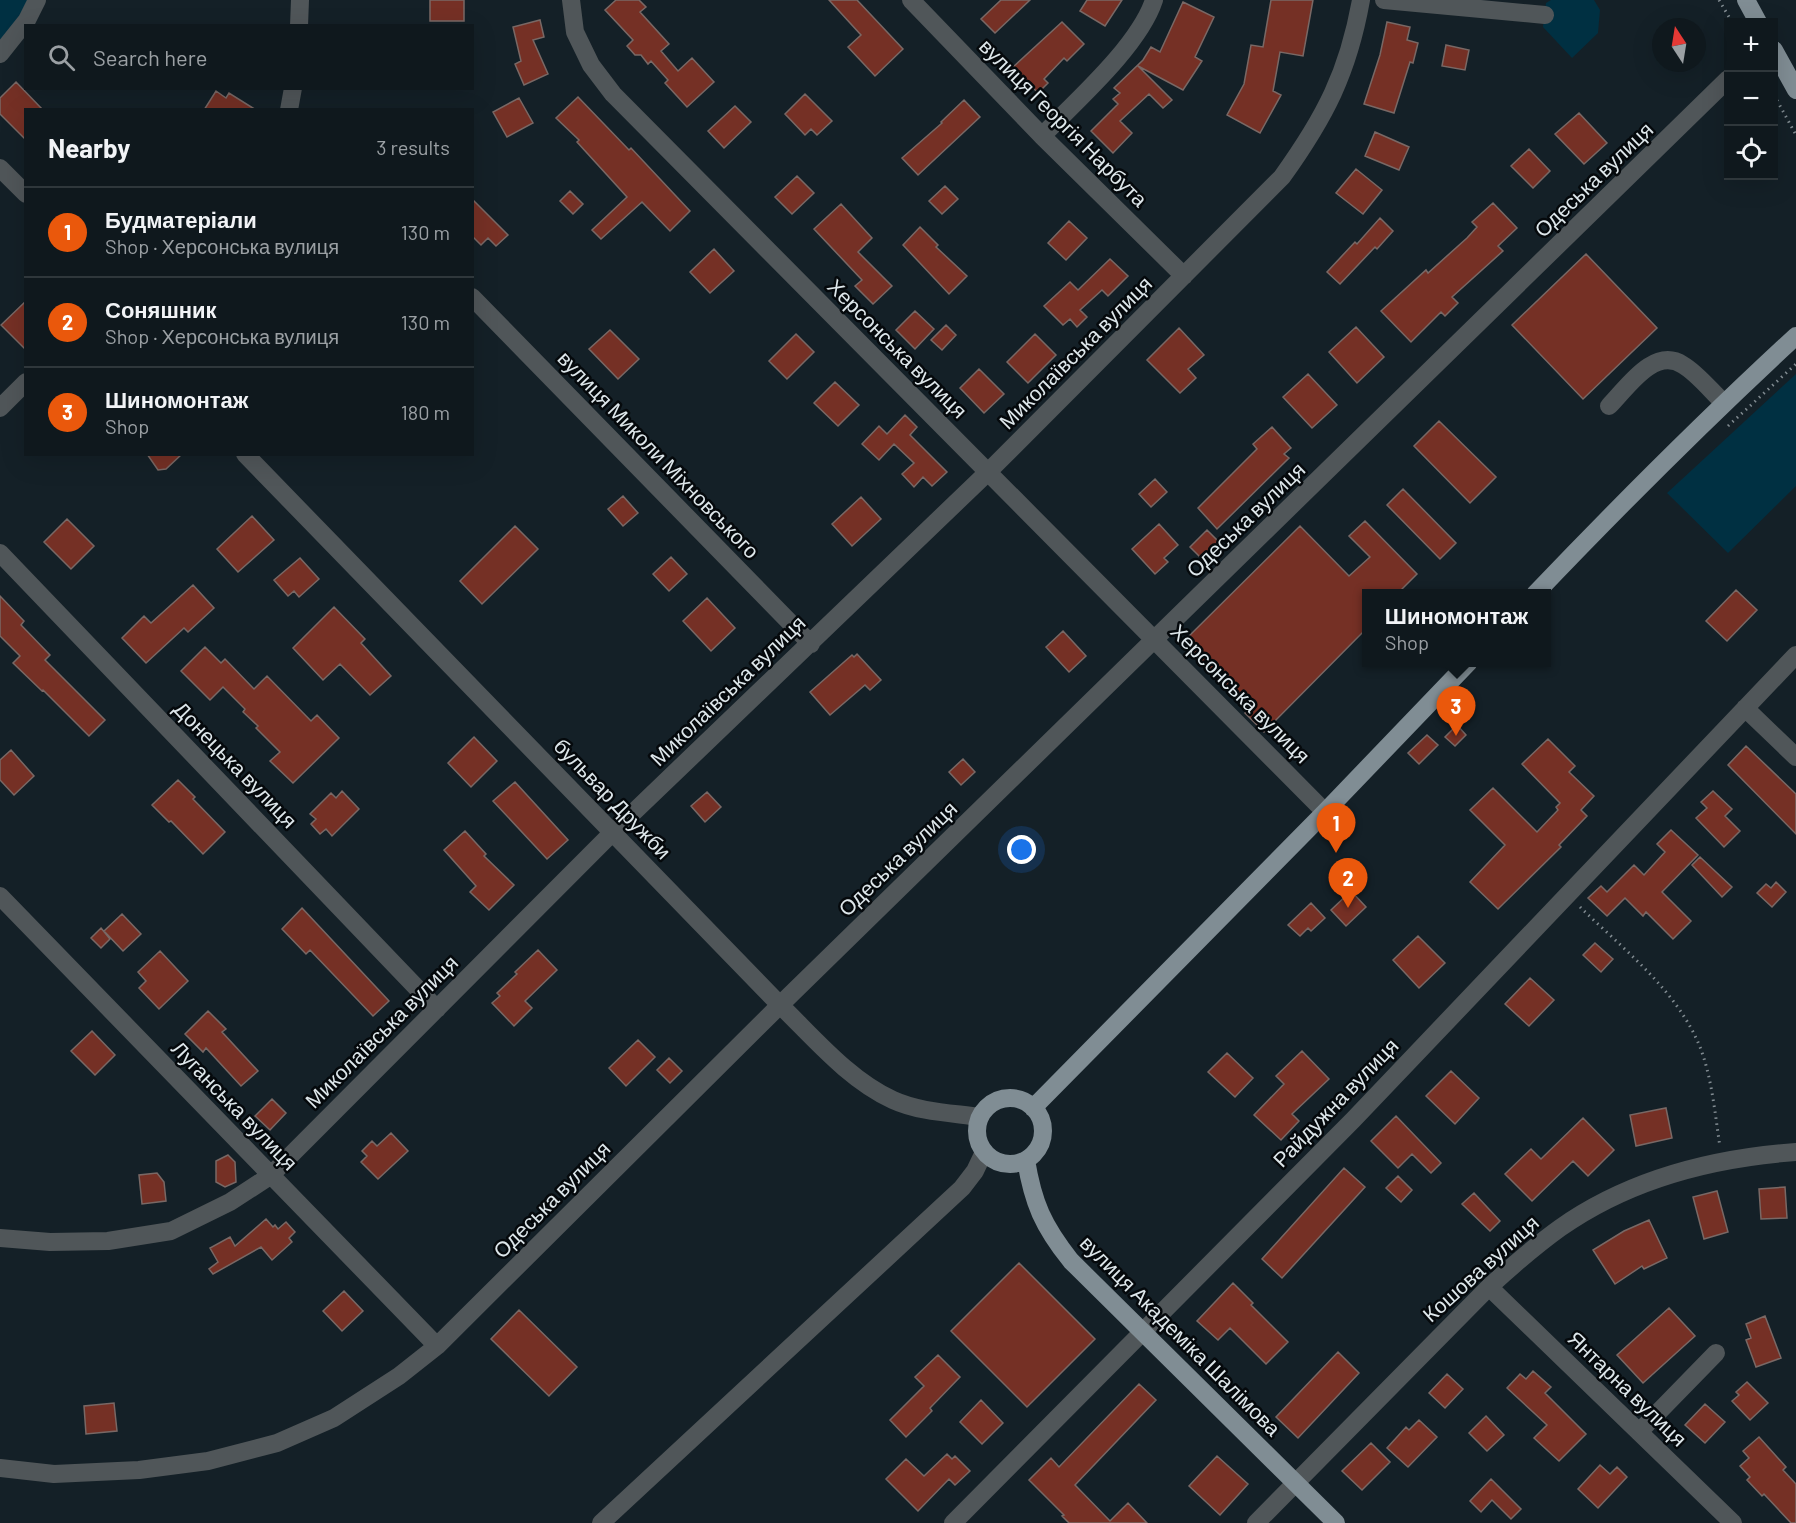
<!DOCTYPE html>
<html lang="en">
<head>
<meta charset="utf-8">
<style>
  body { margin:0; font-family:Barlow,sans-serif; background:#1d252a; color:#f1f3f6 }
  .controls { position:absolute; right:18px; top:18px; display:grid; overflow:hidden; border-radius:0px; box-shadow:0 6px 24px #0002 }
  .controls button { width:54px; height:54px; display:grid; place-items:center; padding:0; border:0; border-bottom:2px solid #2f373b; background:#0f181d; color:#f1f3f6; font:30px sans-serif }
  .compass { position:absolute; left:1652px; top:18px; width:54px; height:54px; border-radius:50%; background:#0f181d; box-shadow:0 6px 24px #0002; rotate:348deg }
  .you { position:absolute; left:1022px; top:850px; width:21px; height:21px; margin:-15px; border:4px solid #fff; border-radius:50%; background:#1a73e8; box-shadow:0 0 0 9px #1a73e833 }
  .badge { display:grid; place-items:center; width:39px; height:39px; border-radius:50%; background:#ea580c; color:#fff; font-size:20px; font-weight:700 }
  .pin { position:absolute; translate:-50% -50px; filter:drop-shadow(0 2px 3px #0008) }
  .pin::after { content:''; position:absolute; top:32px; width:21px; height:18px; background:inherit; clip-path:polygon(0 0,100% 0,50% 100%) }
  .popup { position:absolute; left:1362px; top:589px; width:189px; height:78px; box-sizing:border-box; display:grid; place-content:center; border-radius:0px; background:#0f181d; filter:drop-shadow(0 2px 4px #0005); font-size:20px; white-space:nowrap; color:#9ba0a4 }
  .popup b { font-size:22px; color:#f1f3f6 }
  .popup::after { content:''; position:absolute; left:50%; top:100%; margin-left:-12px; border:12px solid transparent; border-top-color:#0f181d }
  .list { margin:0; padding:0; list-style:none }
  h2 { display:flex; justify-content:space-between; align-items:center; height:78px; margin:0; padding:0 24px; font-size:26px }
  h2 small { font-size:20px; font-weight:400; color:#9ba0a4 }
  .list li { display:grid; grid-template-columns:39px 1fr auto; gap:18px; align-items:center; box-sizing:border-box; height:90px; padding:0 24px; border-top:2px solid #2f373b }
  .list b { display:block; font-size:22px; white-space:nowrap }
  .list p { margin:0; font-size:20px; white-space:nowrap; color:#9ba0a4 }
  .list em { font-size:20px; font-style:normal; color:#9ba0a4 }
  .icon { flex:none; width:33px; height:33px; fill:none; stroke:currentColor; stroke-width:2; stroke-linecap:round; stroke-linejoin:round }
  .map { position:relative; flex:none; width:1796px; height:1523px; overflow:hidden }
  .search { position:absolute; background:#0f181d; box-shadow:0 6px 24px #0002; left:24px; top:24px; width:450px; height:66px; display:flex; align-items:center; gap:15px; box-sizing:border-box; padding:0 21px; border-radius:0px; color:#9ba0a4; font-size:22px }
  .panel { position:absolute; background:#0f181d; box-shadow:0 6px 24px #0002; left:24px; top:108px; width:450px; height:348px; border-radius:0px }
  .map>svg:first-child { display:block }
  .green { fill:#003042 }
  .building { fill:#753025; stroke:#796865; stroke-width:1.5 }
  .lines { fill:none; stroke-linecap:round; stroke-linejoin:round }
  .path { stroke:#818b91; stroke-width:3; stroke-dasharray:1.5 4.5; stroke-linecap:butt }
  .minor { stroke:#505659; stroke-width:18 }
  .major { stroke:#808d94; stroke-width:18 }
  .labels { text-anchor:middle; stroke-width:5; stroke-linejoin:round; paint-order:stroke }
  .street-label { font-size:21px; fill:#dee7eb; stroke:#05090c }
</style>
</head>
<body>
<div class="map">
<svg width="1796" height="1523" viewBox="0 0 1796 1523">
  <rect width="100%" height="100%" fill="#142027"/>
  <path class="green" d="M0,0H29L20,18L0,40Z
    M1551,0H1594L1600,10L1598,33L1572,58L1543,27L1546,3Z
    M1796,374V486L1728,553L1667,493Z"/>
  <path class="building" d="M430,0H464V21H430Z
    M616,0H639L646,7L640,12L669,44L661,51L678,71L692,58L714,82L687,107L665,83L668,80L651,61L648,64L641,55H635L627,46L633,40L605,10Z
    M829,0H857L903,49L875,76L848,47L861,35Z
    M1001,0H1030L995,33L981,19Z
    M1087,0H1122L1105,26L1080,11Z
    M1271,0H1313L1303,56L1280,52L1273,91L1281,95L1260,133L1227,115L1244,84L1251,45L1263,47Z
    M1183,2L1214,17L1195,57L1202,61L1183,90L1138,66L1172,100L1163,108L1149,94L1120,121L1132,133L1113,153L1091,131L1118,104L1113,99L1120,93L1114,88L1143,60L1151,47L1160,52Z
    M540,20L544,37L533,40L548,74L524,85L515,64L521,61L513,27Z
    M1062,22L1084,44L1067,61L1064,58L1044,79L1048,83L1038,93L1013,67Z
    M1387,22L1410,27L1407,40L1418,43L1413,63L1410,62L1394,113L1364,104L1380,55Z
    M1446,45L1469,50L1465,70L1442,66Z
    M16,82L43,110H26V140L0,114V98Z
    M216,91L226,98L229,93L256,110H204Z
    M805,94L832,121L817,135L811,129L805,135L785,114Z
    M578,97L629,150L631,148L690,211L670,231L642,202L601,239L592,230L627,197L577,142L579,140L556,118Z
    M519,98L533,123L507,137L493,112Z
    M964,100L980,117L918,175L902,158L942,123L941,122Z
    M735,106L751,122L724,148L708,131Z
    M1579,113L1607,143L1584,164L1555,134Z
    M1375,132L1409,147L1399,170L1365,156Z
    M1529,149L1550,171L1533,188L1511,166Z
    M1356,169L1382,190L1363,214L1336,193Z
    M797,176L814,193L792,214L775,197Z
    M945,186L958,199L942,214L929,201Z
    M570,191L583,204L573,214L560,201Z
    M472,199L508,235L496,246L488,238L481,245L472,236Z
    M1493,203L1517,228L1498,246L1503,251L1452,297L1458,303L1445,316L1441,312L1411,342L1381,311L1426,270L1428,273L1467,238L1477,227L1472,222Z
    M841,204L872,238L858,252L892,286L873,304L855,286L862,280L814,229Z
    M1380,218L1393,231L1377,249L1375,247L1340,284L1327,272L1355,242L1357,244Z
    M1069,221L1087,238L1066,260L1048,243Z
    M920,227L938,245L936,247L967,276L949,294L903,245Z
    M714,249L734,271L710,293L690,272Z
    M1586,254L1657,328L1583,399L1512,325Z
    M1110,259L1128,276L1108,296L1102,290L1080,310L1087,317L1077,327L1070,319L1063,325L1044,306L1070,282L1078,290Z
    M26,301V350L1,325Z
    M915,311L934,329L915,349L896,330Z
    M946,325L956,335L942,350L931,340Z
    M1356,327L1384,357L1357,383L1329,352Z
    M1179,328L1204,355L1188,369L1196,378L1180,393L1147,360Z
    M610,330L639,359L618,379L589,349Z
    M796,334L814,352L787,379L769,361Z
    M1035,334L1056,355L1028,383L1007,362Z
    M979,369L1004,394L984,413L960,388Z
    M1308,374L1337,405L1312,428L1283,397Z
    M835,382L859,405L838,426L814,403Z
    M905,415L917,427L910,435L947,472L932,486L923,477L914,487L902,474L914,463L894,444L879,460L862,444L879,426L887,434Z
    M1439,421L1496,477L1470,503L1414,446Z
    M1272,427L1291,448L1284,454L1289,458L1217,529L1198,508L1257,449L1253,444Z
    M147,454H182L166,469L158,470Z
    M1155,479L1167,492L1151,507L1139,494Z
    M1403,489L1456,543L1440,559L1387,505Z
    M623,496L638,513L623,526L608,509Z
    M861,497L881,519L852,546L832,524Z
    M252,516L274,540L238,572L217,549Z
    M67,519L94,546L71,569L44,542Z
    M1365,521L1417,574L1397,594H1366V629L1264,732L1245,713L1249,709L1183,642L1300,526L1349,576L1370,557L1349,536Z
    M1159,524L1178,545L1164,558L1168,562L1155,574L1132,549Z
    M515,526L538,549L482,604L460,581Z
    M1207,530L1219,542L1202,559L1190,547Z
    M671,557L687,574L669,591L653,574Z
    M300,558L319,579L299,597L294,591L288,596L274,580Z
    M193,585L214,608L188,632L184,628L146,663L122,638L144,616L151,623Z
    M1736,590L1757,610L1727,641L1706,621Z
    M0,596L24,621L21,625L50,655L45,660L105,720L89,736L43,690L42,691L13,663L20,656L0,636Z
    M707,598L735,628L711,651L683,621Z
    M334,607L365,639L361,643L391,676L370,695L340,664L323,680L293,648Z
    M1063,631L1086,656L1069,672L1046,647Z
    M205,647L221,663L225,659L254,689L267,676L311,721L317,715L339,738L293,783L270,761L280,752L256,728L258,726L243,712L245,709L223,687L210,700L181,671Z
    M857,654L881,680L870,690L865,685L830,715L810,692L852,655L854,657Z
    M1457,725L1466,735L1455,746L1445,737Z
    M1427,735L1438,745L1419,764L1408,753Z
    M474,737L497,761L471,787L448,763Z
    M1548,739L1575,766L1569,772L1594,796L1581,810L1587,816L1559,845L1561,847L1498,909L1470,882L1505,845L1470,810L1493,788L1537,832L1558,810L1556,807L1560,803L1522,764Z
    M1746,746L1796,794V834L1728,765Z
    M11,750L34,776L14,795L0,780V760Z
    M963,759L975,772L961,785L949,772Z
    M178,780L195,797L193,799L225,832L203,854L171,821L169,822L152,805Z
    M515,782L568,840L547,859L493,801Z
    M342,791L359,809L332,836L326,829L320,834L311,824L316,819L310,814L331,793L336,798Z
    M1713,791L1732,809L1725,816L1740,831L1724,847L1696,818L1707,808L1701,802Z
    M707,792L721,807L705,822L691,806Z
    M1671,830L1698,855L1662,892L1691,921L1673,939L1646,912L1643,916L1625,898L1607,916L1588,898L1601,886L1607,892L1634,865L1644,875L1665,852L1657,844Z
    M465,831L486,854L484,856L514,885L489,910L470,892L476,886L444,850Z
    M1700,857L1732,887L1722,897L1692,865Z
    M1776,882L1786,892L1772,907L1757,893L1766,884L1771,888Z
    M1351,891L1366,907L1346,926L1331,910Z
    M1311,903L1325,918L1311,931L1308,928L1300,936L1288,925Z
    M302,908L389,1001L373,1016L310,950L306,954L282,929Z
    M122,914L141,934L123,951L104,931Z
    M101,928L110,939L101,948L91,938Z
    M1418,936L1445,963L1419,988L1393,960Z
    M1595,943L1613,959L1601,972L1583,955Z
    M538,950L557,970L525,1001L532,1008L514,1026L492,1003L500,996L497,993L517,974L515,972Z
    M160,951L188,981L159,1009L139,988L146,981L138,972Z
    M1530,978L1554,1000L1529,1026L1505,1004Z
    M208,1011L226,1029L222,1032L258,1071L241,1086L206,1048L203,1052L185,1034Z
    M92,1031L115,1055L95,1075L71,1051Z
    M638,1040L655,1057L626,1086L609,1068Z
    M1302,1051L1329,1079L1292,1114L1299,1121L1281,1140L1254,1115L1284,1084L1276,1076Z
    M1227,1053L1253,1078L1235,1097L1208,1072Z
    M669,1058L682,1071L670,1083L657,1070Z
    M1451,1071L1479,1098L1455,1124L1426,1096Z
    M272,1099L286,1113L270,1130L255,1116Z
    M1666,1108L1672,1138L1636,1146L1630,1115Z
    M1396,1116L1441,1163L1431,1173L1412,1154L1398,1168L1371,1141Z
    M1583,1118L1614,1150L1588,1176L1573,1161L1532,1201L1505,1174L1531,1149L1541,1159Z
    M391,1133L408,1151L378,1179L361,1162L367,1156L362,1151L372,1141L377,1146Z
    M228,1155L235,1162L236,1182L225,1187L216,1182V1161Z
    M1344,1168L1365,1187L1282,1278L1262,1259Z
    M157,1173L164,1182L166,1201L142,1204L139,1175Z
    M1398,1176L1412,1190L1401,1202L1386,1188Z
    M1785,1187L1787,1218L1761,1219L1759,1189Z
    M1717,1191L1728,1232L1704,1239L1693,1197Z
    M1474,1193L1500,1221L1490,1231L1462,1204Z
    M266,1219L273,1227L275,1225L278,1229L286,1222L295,1232L289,1238L292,1242L272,1260L261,1247L213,1274L209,1269L218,1262L210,1248L230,1237L235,1246Z
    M1649,1220L1667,1258L1644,1269L1642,1266L1615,1284L1593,1250L1624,1231Z
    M1019,1263L1095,1339L1027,1407L951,1331Z
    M1233,1283L1253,1303L1251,1305L1288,1342L1266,1364L1230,1328L1218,1340L1197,1321Z
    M344,1291L363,1311L342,1331L323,1311Z
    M1669,1308L1695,1336L1643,1383L1617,1355Z
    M519,1310L577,1367L549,1396L491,1339Z
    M1765,1316L1781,1358L1756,1367L1746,1340L1751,1338L1746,1324Z
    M1338,1352L1359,1373L1298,1438L1276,1417Z
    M938,1355L960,1377L930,1408L932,1411L906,1437L890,1420L924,1386L915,1377Z
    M1533,1371L1551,1387L1545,1393L1586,1434L1559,1461L1534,1438L1547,1425L1507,1388L1520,1374L1526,1379Z
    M1447,1374L1463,1389L1445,1408L1429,1393Z
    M1747,1382L1768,1403L1750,1420L1732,1401L1739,1395L1736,1392Z
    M1139,1384L1156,1400L1075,1485L1110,1521L1128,1503L1147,1523H1069L1062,1516L1064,1515L1029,1480L1051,1458L1059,1467Z
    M981,1400L1003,1423L982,1444L960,1422Z
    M114,1403L117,1431L86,1434L84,1406Z
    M1705,1404L1725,1422L1705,1443L1685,1425Z
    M1486,1416L1504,1435L1487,1451L1469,1433Z
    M1419,1420L1437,1437L1408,1467L1387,1448L1406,1427L1409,1430Z
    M1759,1437L1786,1467L1783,1470L1796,1484V1523H1791L1764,1494L1762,1496L1747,1480L1750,1477L1740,1466L1749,1458L1743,1451Z
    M1371,1443L1390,1462L1362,1490L1342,1471Z
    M947,1454L952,1459L955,1456L970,1471L955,1485L949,1479L918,1511L886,1479L906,1459L924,1476Z
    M1217,1456L1248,1484L1220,1515L1189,1486Z
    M1600,1465L1610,1474L1617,1467L1627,1477L1598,1508L1578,1489Z
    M1491,1479L1521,1509L1511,1519L1492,1500L1481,1512L1470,1501Z"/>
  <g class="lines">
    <path class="path" d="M1719,0L1732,22
      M1774,95L1796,135
      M1728,426L1796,364
      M1580,907C1623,949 1677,990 1700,1047C1712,1078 1715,1114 1720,1147"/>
    <path class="minor" d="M571,0L575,32L591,65L613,94L1325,812
      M911,0L1042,136L1184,276
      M1384,0L1545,15
      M299,26L300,0
      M0,54L27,20L37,0
      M289,110L293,88
      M1042,136C1076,101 1139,46 1154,0
      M0,168L26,194
      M472,297L811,644
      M1609,406C1627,388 1654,346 1683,365C1697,373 1712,392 1724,403
      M0,408L26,382
      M245,454L780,1005C814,1038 849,1080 893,1100C919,1112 952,1113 980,1117
      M0,553L437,1009
      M1745,708L1796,757
      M0,896L437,1346
      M0,1238L50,1242L108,1241L171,1231L230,1202L270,1176L613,832L988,472L1282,177C1325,117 1348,73 1361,0
      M1489,1287L1733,1523
      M1639,1432L1716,1353
      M0,1468L54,1474L139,1470L208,1461L277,1443L334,1418L399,1376L437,1346L780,1005L1728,79
      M601,1523L962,1188L975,1171L984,1152
      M953,1523L1353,1120L1796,655
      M1256,1523L1489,1287C1512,1266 1535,1246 1560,1228C1628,1180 1713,1158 1796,1152"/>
    <path class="major" d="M1746,0L1758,22
      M1774,50L1796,90
      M1535,594C1620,505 1706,419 1796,336
      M977 1131a33 33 0 1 1 66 0a33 33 0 1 1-66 0Z
      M1033,1108L1325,812L1469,662
      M1026,1160C1033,1203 1043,1226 1071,1261L1336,1523"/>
  </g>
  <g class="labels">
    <g class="street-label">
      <text transform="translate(1063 123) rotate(45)" y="7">вулиця Георгія Нарбута</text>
      <text transform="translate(1594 180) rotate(-44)" y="7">Одеська вулиця</text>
      <text transform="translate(897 349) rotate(45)" y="7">Херсонська вулиця</text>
      <text transform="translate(1076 353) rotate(-45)" y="7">Миколаївська вулиця</text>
      <text transform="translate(658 455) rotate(46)" y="7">вулиця Миколи Міхновського</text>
      <text transform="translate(1246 520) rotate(-44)" y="7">Одеська вулиця</text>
      <text transform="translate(728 691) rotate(-44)" y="7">Миколаївська вулиця</text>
      <text transform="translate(1240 694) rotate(45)" y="7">Херсонська вулиця</text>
      <text transform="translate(235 765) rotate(46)" y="7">Донецька вулиця</text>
      <text transform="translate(612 799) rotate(46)" y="7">бульвар Дружби</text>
      <text transform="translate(898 859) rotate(-44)" y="7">Одеська вулиця</text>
      <text transform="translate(382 1032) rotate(-45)" y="7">Миколаївська вулиця</text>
      <text transform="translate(1336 1103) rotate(-46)" y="7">Райдужна вулиця</text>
      <text transform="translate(234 1106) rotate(46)" y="7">Луганська вулиця</text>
      <text transform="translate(552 1200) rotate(-45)" y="7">Одеська вулиця</text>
      <text transform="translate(1481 1269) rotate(-42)" y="7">Кошова вулиця</text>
      <text transform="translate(1180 1336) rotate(45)" y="7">вулиця Академіка Шалімова</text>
      <text transform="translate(1627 1389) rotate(44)" y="7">Янтарна вулиця</text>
    </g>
  </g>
</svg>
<div class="controls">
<button>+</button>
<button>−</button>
<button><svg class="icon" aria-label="locate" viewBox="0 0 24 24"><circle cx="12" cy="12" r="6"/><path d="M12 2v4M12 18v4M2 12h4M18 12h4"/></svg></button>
</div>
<svg class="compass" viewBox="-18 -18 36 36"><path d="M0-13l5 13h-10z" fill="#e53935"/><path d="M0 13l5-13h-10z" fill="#9ba0a4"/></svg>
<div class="you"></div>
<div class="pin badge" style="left:1336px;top:853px">1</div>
<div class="pin badge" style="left:1348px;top:908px">2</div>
<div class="pin badge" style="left:1456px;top:736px">3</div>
<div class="popup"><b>Шиномонтаж</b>Shop</div>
<div class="search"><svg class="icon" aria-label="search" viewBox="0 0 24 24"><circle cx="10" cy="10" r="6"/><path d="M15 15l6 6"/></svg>Search here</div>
<section class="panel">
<h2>Nearby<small>3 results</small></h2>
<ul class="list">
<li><span class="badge">1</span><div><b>Будматеріали</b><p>Shop · Херсонська вулиця</p></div><em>130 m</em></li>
<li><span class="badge">2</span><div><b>Соняшник</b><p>Shop · Херсонська вулиця</p></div><em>130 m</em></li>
<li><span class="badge">3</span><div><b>Шиномонтаж</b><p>Shop</p></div><em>180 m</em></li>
</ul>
</section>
</div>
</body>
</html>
